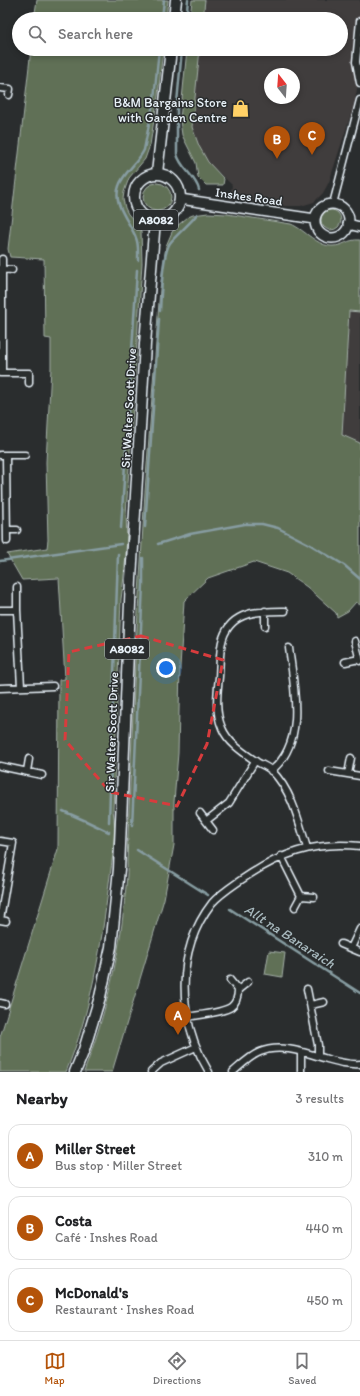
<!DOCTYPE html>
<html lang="en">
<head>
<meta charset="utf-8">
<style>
  body { margin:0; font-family:Itim,sans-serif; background:#f2f2f2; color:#202124 }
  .compass { position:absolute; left:264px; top:68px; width:36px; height:36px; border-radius:50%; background:#fff; box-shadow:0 2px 6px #0003; rotate:343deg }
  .you { position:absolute; left:166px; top:668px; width:14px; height:14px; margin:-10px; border:3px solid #fff; border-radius:50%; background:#1a73e8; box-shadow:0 0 0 6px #1a73e833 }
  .badge { display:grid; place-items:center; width:26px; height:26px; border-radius:50%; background:#b45309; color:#fff; font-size:13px; font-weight:700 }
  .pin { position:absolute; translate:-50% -33px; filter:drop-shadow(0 1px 2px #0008) }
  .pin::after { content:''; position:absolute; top:21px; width:14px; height:12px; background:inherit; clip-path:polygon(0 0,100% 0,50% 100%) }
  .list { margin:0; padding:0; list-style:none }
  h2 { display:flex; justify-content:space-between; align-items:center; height:52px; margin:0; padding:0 16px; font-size:17px }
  h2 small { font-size:13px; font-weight:400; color:#757577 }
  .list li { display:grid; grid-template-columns:26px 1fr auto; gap:12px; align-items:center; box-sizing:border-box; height:64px; margin:0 8px 8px; padding:0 8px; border:1px solid #e0e0e0; border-radius:12px }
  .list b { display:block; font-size:15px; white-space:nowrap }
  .list p { margin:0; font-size:13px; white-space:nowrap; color:#757577 }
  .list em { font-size:13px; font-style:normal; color:#757577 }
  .icon { flex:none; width:22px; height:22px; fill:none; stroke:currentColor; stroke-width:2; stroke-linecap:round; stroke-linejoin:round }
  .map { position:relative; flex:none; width:360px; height:1072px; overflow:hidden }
  .search { position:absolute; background:#fff; box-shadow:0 2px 6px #0003; left:12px; right:12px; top:12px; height:44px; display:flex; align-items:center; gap:10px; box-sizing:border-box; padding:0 14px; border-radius:22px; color:#757577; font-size:15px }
  .sheet { height:268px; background:#fff }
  nav { display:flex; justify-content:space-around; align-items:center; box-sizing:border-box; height:56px; border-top:1px solid #e0e0e0; background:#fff; font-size:11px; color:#757577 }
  nav a { display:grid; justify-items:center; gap:2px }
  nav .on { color:#b45309 }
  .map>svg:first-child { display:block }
  .built { fill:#403c3c; fill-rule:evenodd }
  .green { fill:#616f57; stroke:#a4b0a8 }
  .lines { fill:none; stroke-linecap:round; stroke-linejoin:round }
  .stream { stroke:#879da2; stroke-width:2.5 }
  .street-casing { stroke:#e8f1f8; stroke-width:9 }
  .secondary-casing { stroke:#e8f1f8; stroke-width:12 }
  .primary-casing { stroke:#e8f1f8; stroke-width:13 }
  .street { stroke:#2a2d2e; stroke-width:6 }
  .secondary { stroke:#2a2d2e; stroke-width:9 }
  .primary { stroke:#2a2d2e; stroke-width:10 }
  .marked { fill:none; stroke:#d83c3d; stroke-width:3; stroke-dasharray:8 5; stroke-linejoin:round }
  .labels { text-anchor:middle; stroke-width:3; stroke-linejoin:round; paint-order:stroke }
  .shield { fill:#2a2d2e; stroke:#afb6bb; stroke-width:1 }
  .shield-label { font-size:12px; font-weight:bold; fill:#e8f1f8 }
  .poi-label { font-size:13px; fill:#e8f1f8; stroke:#2a2d2e; text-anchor:end }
  .street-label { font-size:13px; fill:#e8f1f8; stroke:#2a2d2e }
  .water-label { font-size:14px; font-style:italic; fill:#a8b9be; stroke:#2a2d2e }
</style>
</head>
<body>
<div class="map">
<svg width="360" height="1072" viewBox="0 0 360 1072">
  <rect width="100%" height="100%" fill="#2a2d2e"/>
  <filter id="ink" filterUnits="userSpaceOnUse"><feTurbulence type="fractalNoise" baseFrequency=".025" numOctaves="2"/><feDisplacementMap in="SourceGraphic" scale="8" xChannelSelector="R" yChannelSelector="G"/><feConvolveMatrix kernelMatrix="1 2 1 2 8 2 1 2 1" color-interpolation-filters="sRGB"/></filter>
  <g filter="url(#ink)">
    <path class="built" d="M205,0H360V74L354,105L329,182L323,193L314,202L301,206H285L230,198L232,185L208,162L199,146L192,127L200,49H341V19H203ZM270,74H294V98H270Z
      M349,311L360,312V443L342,435Z"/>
    <path class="green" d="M37,0H168L166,19H34Z
      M192,0H205L203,19H190Z
      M31,49H163L158,95L150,145L145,159L129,178L124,192L123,199L125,208L128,214L137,224L141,231L142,263L126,515C128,541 125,572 121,599L113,810C117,832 112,861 109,883C101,948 91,1011 66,1072H0V1037L58,849L59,680L65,679L59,578L22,580L7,554L47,548L48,540L46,462L51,368V339L45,338L44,259L10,257L8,249Z
      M187,49H200L192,127L199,146L208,162L224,179L223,185H206L198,177L196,163L182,135L180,120Z
      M143 197a14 14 0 1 1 28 0a14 14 0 1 1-28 0Z
      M321 220a10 10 0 1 1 20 0a10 10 0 1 1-20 0Z
      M208,213L227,214L291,224C305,230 318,247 333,246C344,246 347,239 360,240V312L349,311L342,435L360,443V605L356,602L348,611L337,617L336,613L307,587L287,573L254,562L208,578L184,601L180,667L178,753L174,802V845L164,899L112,1072H84C104,1019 118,963 124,907C125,892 128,876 127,861L135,663L145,491L160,289L166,246L172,232L177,226L188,217L193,215Z
      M269,951L285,953L282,977L265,974Z"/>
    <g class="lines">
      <path class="stream" d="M162,19L164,0
        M186,19L188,0
        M182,49L177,103V154C180,168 196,176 199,190
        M138,260C138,253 139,245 136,238C130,222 112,204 119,186C123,173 138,163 144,150L154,99L159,49
        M160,311C161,296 162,254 170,243C175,236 195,219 197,214
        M145,527L159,319
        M121,528L137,270
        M158,544L190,534L245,524H262L278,528L309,544L344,565L360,579
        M0,561L121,544
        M63,811L86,821L109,832
        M109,822L118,554
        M132,826L143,584V558
        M137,850L208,895
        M230,909L360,993"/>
      <defs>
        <path id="street" d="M360,21L356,62L360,83
          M0,88L10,89L9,95
          M333,204L360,100
          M2,259V373
          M2,269L12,270
          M0,373H29V383
          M0,455H6L7,541
          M6,455H25
          M7,530H17
          M17,587V610
          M0,610H17L21,687
          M285,611C261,611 232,610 223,638C219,650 220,664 219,677C217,694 215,712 222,728C228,743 244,753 257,762C262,765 268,767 272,771C292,791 299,822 307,848
          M265,626V611
          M355,641L360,661
          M345,662L359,659
          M0,688L53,686
          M0,766L42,775
          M27,771L29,759
          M271,771C307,742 294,687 289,648
          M329,771L360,776
          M348,774L351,758
          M200,813L213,830
          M206,821L229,803L255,761
          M0,841L13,843L0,920L6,921
          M281,856L301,896
          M295,907L301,896L314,897
          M341,944L360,952
          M351,948L360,929
          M230,980L238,990L248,982
          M307,989L318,1045V1056
          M0,1003L5,1004
          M311,1005L324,1002
          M187,1017C198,1015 222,1013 231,1007C236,1003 238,996 238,990
          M151,1072L161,1063L196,1047
          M209,1072C178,1021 174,952 212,903C220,894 231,887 241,880C279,854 313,841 360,846
          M233,1072C241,1065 250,1056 260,1052C281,1043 306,1053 327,1059C338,1062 348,1065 360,1064
          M301,1072V1052"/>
        <path id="secondary" d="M180,199L315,219
          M315 221a17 17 0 1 1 34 0a17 17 0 1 1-34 0Z
          M348,224L360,227"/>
        <path id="primary" d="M174,19L176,0
          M157,173L171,49
          M134 197a23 23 0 1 1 46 0a23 23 0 1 1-46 0Z
          M75,1072L84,1050L100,997L111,947L119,869L131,579L145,344L155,220"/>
      </defs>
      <use href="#street" class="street-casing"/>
      <use href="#secondary" class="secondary-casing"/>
      <use href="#primary" class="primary-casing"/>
      <use href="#street" class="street"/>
      <use href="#secondary" class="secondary"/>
      <use href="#primary" class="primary"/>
    </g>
  </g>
  <path class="marked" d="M141,636L223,660L207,744L177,806L110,792L65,740L69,652Z"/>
  <defs>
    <symbol id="shop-bare" viewBox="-9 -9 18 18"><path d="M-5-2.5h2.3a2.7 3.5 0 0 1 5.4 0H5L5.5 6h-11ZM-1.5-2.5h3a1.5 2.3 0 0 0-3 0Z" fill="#ffd166" stroke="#2a2d2e" stroke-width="2.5" paint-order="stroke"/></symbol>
  </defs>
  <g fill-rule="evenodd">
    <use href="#shop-bare" x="228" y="96" width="25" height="25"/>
  </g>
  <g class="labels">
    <g class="shield">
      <rect x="134" y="210" width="44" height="20" rx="3"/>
      <rect x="105" y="639" width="44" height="20" rx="3"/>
    </g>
    <g class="shield-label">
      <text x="156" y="224">A8082</text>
      <text x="127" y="653">A8082</text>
    </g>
    <g class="poi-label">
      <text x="227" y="107">B&amp;M Bargains Store<tspan x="227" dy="15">with Garden Centre</tspan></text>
    </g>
    <g class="street-label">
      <text transform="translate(249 196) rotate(8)" y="5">Inshes Road</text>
      <text transform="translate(128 408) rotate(-87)" y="5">Sir Walter Scott Drive</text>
      <text transform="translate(111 732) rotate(-88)" y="5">Sir Walter Scott Drive</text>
    </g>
    <g class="water-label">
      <text transform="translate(290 936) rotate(33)" y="5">Allt na Banaraich</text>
    </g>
  </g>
</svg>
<svg class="compass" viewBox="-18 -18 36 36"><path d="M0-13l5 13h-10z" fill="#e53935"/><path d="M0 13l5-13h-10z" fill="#757577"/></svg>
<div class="you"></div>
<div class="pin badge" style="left:178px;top:1035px">A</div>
<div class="pin badge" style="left:277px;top:159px">B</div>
<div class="pin badge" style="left:312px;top:155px">C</div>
<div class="search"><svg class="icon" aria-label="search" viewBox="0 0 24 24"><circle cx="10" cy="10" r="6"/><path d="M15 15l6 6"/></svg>Search here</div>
</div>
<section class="sheet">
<h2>Nearby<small>3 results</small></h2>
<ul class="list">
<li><span class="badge">A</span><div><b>Miller Street</b><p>Bus stop · Miller Street</p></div><em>310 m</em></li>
<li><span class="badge">B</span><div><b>Costa</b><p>Café · Inshes Road</p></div><em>440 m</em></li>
<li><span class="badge">C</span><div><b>McDonald's</b><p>Restaurant · Inshes Road</p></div><em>450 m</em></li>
</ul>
</section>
<nav>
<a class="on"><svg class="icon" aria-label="map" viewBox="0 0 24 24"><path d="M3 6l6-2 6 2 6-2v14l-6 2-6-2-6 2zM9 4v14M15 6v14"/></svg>Map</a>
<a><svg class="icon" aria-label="directions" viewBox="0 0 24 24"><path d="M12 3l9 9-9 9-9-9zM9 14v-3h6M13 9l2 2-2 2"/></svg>Directions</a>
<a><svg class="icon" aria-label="saved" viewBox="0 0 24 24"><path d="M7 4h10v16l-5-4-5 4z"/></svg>Saved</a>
</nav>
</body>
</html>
